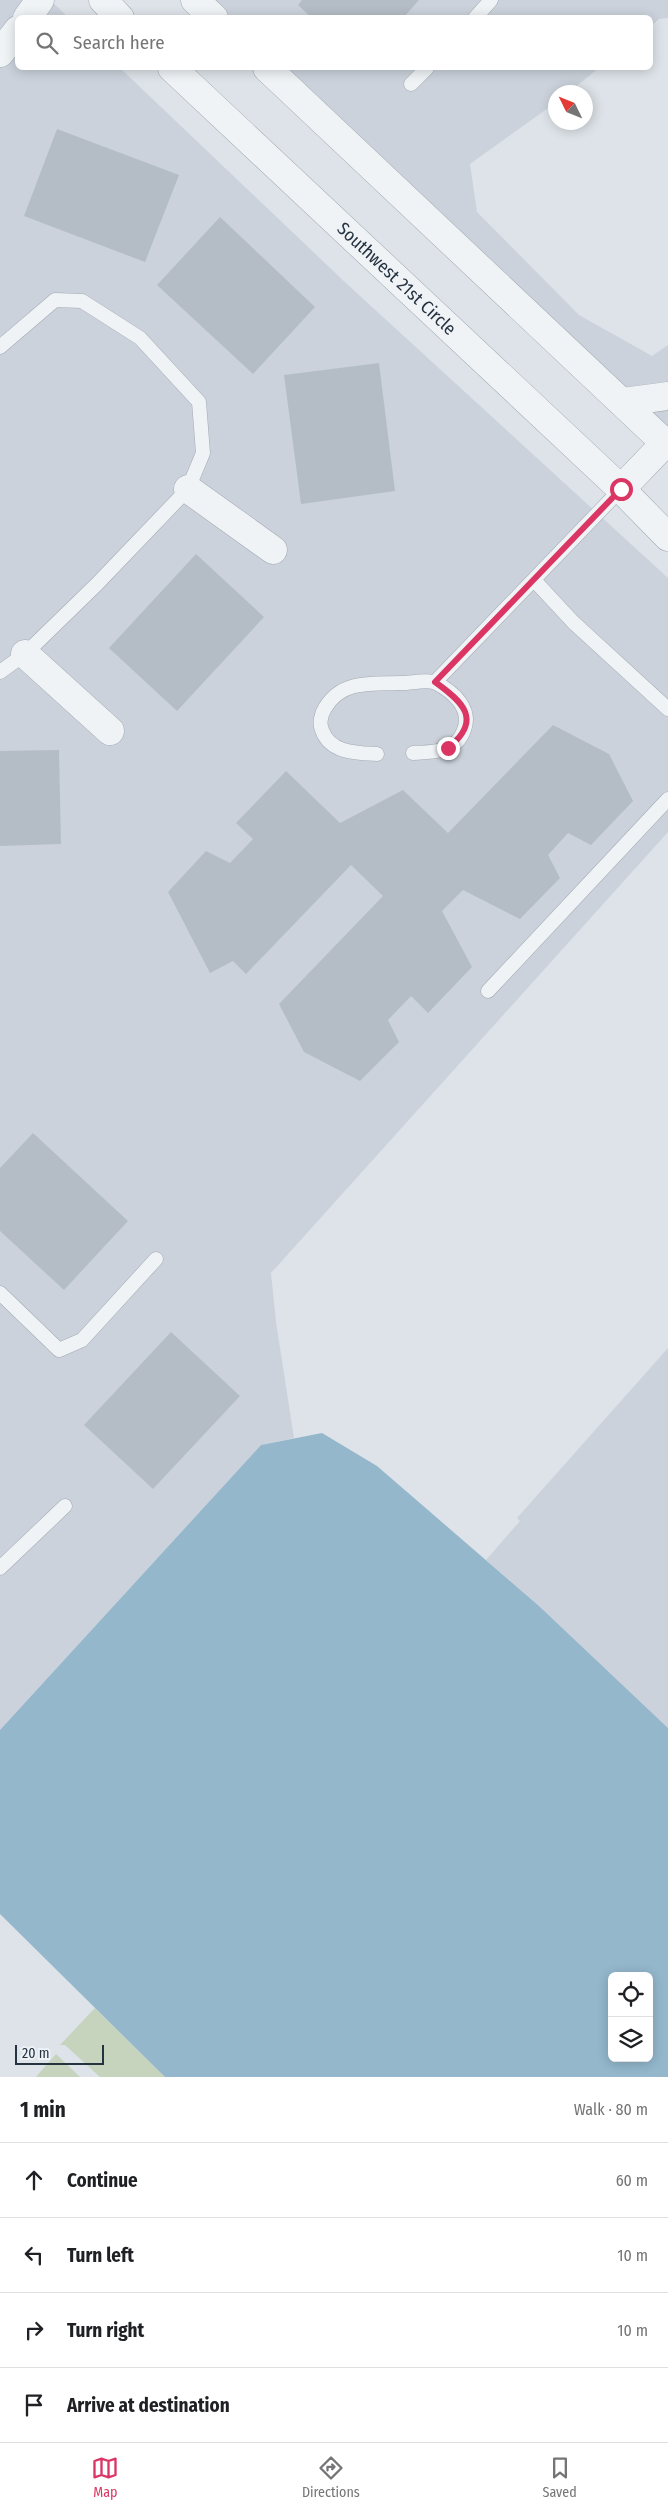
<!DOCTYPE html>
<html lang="en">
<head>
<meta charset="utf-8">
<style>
  body { margin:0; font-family:"Fira Sans Condensed",sans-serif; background:#f6f6f6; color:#202124 }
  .controls { position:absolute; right:15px; bottom:15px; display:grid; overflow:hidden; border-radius:8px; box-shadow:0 2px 12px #0003 }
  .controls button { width:45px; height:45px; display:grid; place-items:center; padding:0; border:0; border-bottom:1px solid #e0e0e0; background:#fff; color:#202124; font:25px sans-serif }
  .compass { position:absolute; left:548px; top:85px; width:45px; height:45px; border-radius:50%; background:#fff; box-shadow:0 2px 12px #0003; rotate:313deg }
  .scale { position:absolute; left:15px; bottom:12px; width:89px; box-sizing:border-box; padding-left:5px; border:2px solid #253240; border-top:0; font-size:14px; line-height:18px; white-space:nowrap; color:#253240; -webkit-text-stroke:4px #ecf2f6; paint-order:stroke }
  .stop { position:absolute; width:15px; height:15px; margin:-11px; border:4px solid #db3563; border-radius:50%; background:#fff }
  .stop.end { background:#db3563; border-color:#fff; box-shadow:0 1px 5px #0008 }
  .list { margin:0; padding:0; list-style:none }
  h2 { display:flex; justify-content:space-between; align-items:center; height:65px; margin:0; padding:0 20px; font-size:21px }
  h2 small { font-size:16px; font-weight:400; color:#757577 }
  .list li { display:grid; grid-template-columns:32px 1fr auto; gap:15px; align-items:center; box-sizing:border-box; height:75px; padding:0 20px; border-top:1px solid #e0e0e0 }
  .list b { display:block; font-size:19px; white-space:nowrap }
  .list em { font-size:16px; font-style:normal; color:#757577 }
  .icon { flex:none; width:28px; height:28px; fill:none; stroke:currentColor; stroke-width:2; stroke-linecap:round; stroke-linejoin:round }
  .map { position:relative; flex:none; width:668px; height:2077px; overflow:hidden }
  .search { position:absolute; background:#fff; box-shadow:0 2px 12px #0003; left:15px; right:15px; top:15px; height:55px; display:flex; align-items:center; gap:12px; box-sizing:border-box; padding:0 18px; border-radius:8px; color:#757577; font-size:19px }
  .sheet { height:365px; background:#fff }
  nav { display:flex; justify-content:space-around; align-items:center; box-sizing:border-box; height:70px; border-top:1px solid #e0e0e0; background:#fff; font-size:14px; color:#757577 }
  nav a { display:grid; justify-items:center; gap:2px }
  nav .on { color:#db3563 }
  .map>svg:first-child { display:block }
  .built { fill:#cbd2db }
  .green { fill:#c6d3bd }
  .water { fill:#94b7cc; fill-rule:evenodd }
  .building { fill:#b4bdc6 }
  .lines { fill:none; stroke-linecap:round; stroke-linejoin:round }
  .lane-casing { stroke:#a2aab2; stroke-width:15 }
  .street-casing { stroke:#a2aab2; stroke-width:29 }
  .lane { stroke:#f0f3f6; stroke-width:14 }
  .street { stroke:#f0f3f6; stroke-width:28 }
  .route { stroke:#db3563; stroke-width:6 }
  .labels { text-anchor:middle; stroke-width:4.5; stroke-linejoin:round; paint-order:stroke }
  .street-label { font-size:18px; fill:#253240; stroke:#ecf2f6 }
</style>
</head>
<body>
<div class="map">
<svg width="668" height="2077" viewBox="0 0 668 2077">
  <rect width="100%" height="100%" fill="#dde3e8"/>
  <path class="built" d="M0,0H50L68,17L18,18V68H120L348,285L668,578V832L271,1273L276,1322L294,1438L261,1445L0,1730Z
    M212,0H668V18L659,19L651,26L650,18H231Z
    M284,68H599L569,92H556L555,103L470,164L477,212L579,315L652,356L668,345V439Z
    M668,1348V1728L539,1606L486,1560L520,1521L517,1518Z"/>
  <path class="green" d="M95,2008L165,2077H100L65,2045H60Z
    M56,2054L80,2077H36Z"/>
  <path class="water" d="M322,1433L377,1466L539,1606L668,1728V2077H165L0,1914V1730L261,1445ZM612,1976H649V2058H612Z"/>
  <path class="building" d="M302,0H419L403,18H312L298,5Z
    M57,129L179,175L145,262L24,216Z
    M220,217L315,307L253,374L157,285Z
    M379,363L395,491L301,504L284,375Z
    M196,554L264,617L177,711L109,648Z
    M553,725L609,754L633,801L591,845L568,833L548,855L560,878L520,919L463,890L442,911L472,967L428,1013L411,996L388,1020L399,1042L360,1081L304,1052L279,1004L383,896L351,865L246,974L233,961L210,973L168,892L206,851L230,863L253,839L236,823L286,771L340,823L403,790L448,833Z
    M59,750L61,844L0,846V751Z
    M33,1133L128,1221L64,1290L0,1231V1168Z
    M171,1332L240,1396L153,1489L84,1425Z"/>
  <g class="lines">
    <defs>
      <path id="lane" d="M475,18L491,0
        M411,84L427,68
        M0,347L55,300L82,301L140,338L199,402L203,453L188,489L97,584L25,654L0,672
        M534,580L573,622L668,709
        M435,682L621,489
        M377,754C356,753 330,753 322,730C319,724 321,714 325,708C342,679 373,684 403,683C412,683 428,679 436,683C454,692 472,709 464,730C456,753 432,752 413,753
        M488,991L668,799
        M0,1293L59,1350L82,1340L156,1259
        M0,1568L65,1506"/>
      <g id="street">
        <path d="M103,0L120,18"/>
        <path d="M195,0L214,18"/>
        <path d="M27,18L40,0"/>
        <path d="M0,53L18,30"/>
        <path id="s1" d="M172,68L621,489L668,537"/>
        <path d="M267,68L668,446"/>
        <path d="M623,402L668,396"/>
        <path d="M188,489L273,550"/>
        <path d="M621,489L668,440"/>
        <path d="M25,654L110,731"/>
      </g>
    </defs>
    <use href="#lane" class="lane-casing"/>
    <use href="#street" class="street-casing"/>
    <use href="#lane" class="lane"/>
    <use href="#street" class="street"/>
  </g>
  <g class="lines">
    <path class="route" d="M448,748C483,720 463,702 435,682L621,489"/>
  </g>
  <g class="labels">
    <g class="street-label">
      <text dy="6" stroke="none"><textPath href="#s1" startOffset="308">Southwest 21st Circle</textPath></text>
    </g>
  </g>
</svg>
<div class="controls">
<button><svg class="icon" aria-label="locate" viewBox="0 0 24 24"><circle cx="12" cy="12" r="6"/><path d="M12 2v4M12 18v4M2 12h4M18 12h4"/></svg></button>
<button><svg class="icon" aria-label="layers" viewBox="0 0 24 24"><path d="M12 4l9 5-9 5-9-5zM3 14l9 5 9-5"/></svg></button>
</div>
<svg class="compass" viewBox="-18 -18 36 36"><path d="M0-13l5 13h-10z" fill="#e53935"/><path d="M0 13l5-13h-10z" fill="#757577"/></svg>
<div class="scale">20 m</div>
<div class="stop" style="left:621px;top:489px"></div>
<div class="stop end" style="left:448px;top:748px"></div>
<div class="search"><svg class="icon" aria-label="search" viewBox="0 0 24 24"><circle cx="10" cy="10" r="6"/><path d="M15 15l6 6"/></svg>Search here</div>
</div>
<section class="sheet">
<h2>1 min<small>Walk · 80 m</small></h2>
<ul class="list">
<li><svg class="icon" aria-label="ahead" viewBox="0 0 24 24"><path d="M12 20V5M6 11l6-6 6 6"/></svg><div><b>Continue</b></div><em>60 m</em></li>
<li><svg class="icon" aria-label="left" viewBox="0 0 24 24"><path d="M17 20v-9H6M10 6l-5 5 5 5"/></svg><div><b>Turn left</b></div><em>10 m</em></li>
<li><svg class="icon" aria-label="right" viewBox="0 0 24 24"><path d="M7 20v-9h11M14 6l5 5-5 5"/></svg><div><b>Turn right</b></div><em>10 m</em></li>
<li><svg class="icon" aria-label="arrive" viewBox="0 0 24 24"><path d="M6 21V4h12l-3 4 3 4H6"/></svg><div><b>Arrive at destination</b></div></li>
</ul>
</section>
<nav>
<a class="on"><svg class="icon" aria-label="map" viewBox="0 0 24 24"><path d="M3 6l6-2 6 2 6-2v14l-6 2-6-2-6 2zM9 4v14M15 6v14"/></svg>Map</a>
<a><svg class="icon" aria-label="directions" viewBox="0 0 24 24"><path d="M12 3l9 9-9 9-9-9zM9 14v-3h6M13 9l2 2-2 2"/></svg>Directions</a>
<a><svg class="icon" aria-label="saved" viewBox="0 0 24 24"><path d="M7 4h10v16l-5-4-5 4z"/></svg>Saved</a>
</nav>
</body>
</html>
